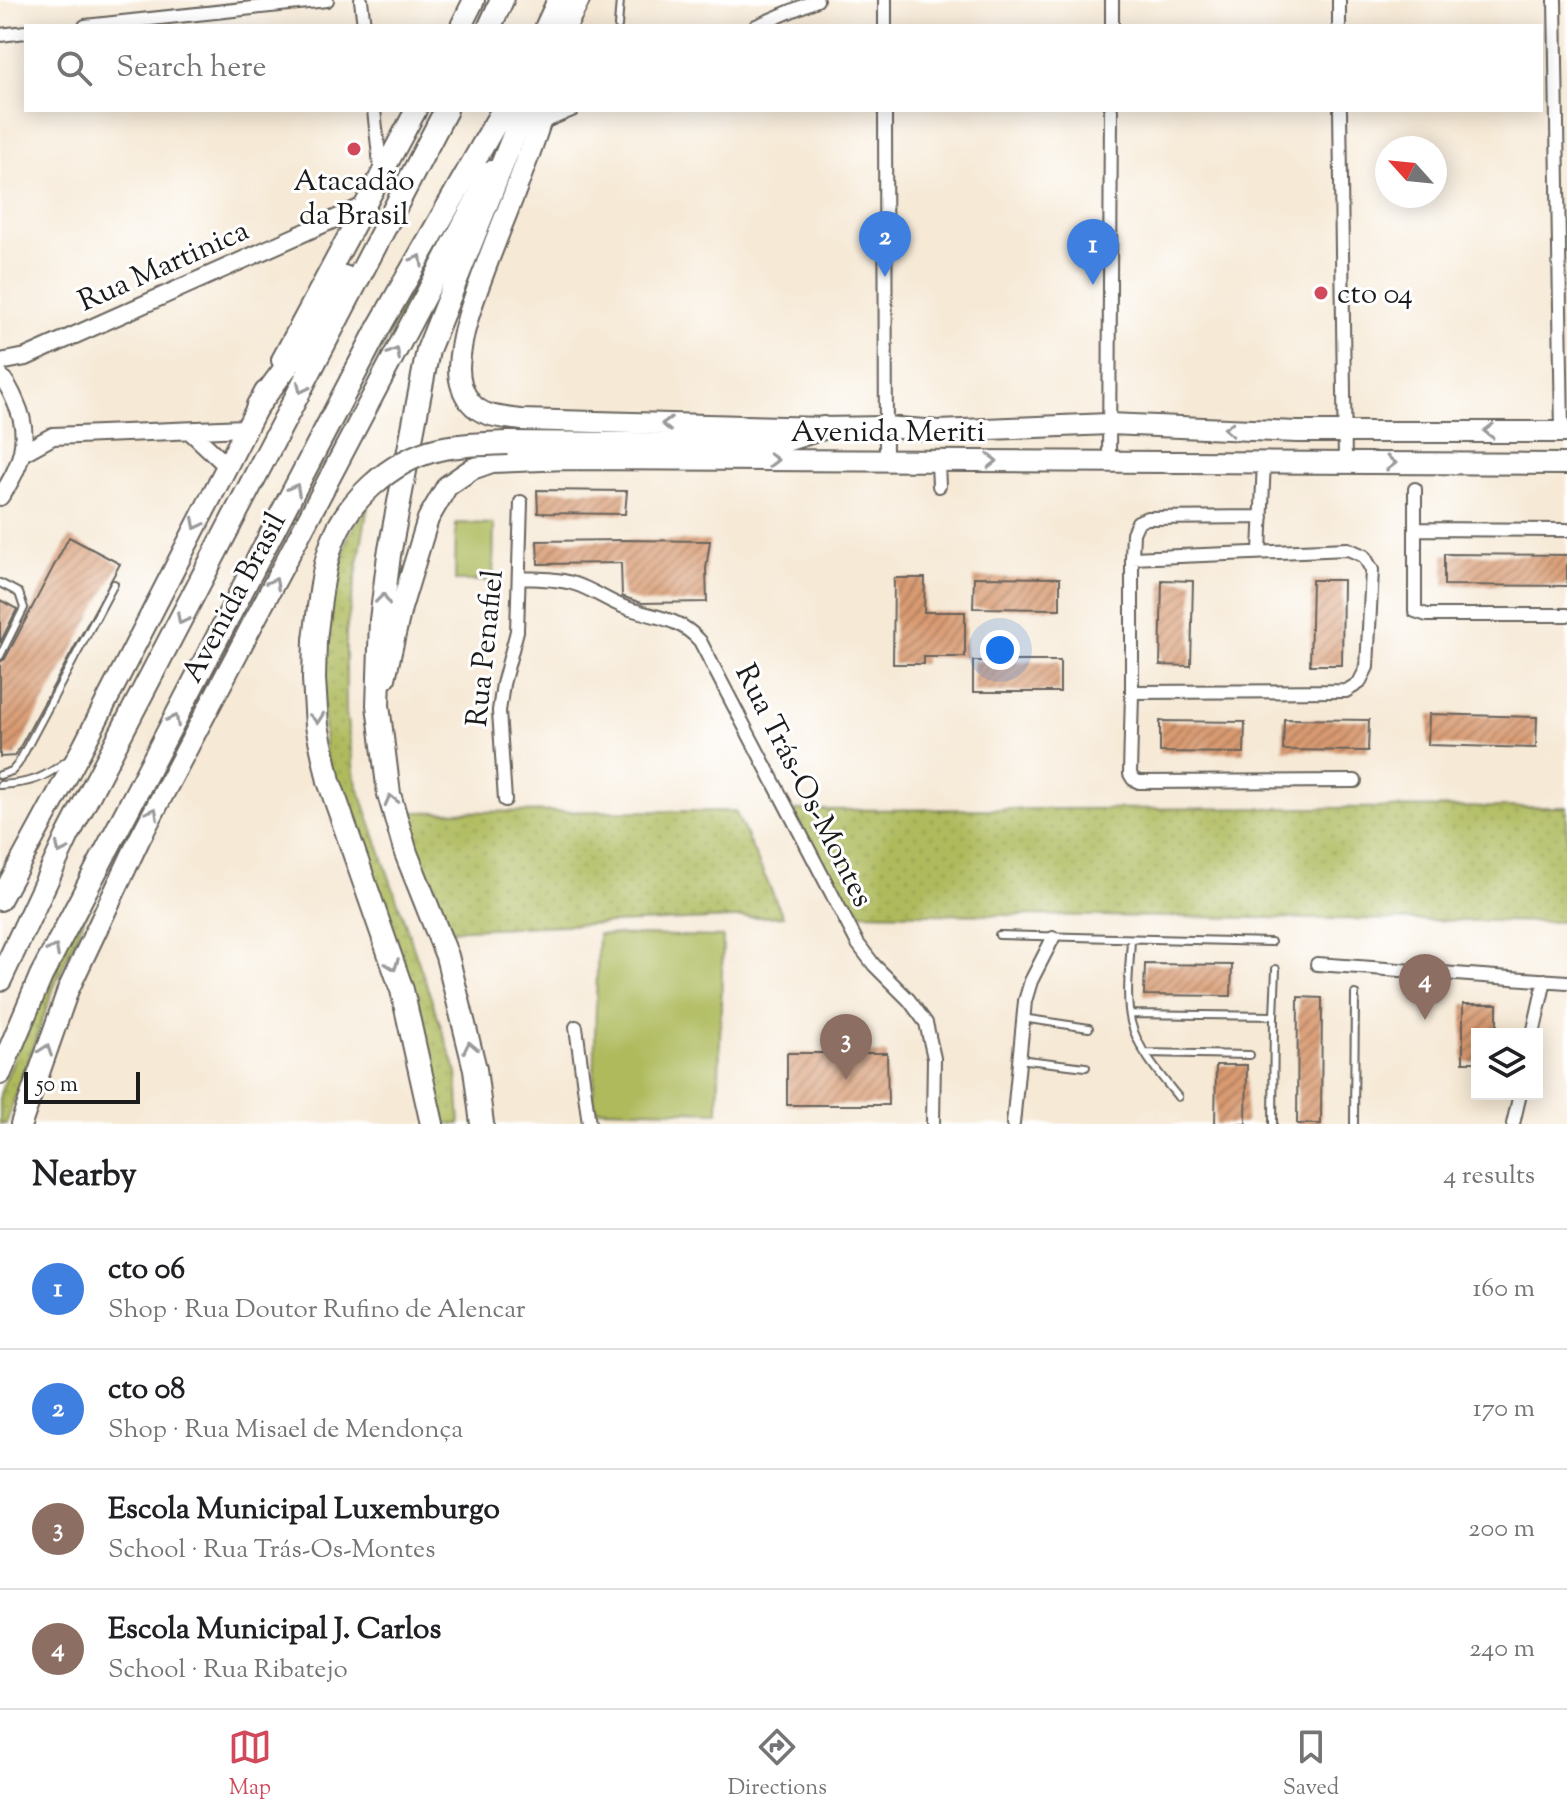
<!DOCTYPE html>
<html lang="en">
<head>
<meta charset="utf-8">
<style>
  body { margin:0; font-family:"Sorts Mill Goudy",serif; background:#f6f6f6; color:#202124 }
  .controls { position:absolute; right:24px; bottom:24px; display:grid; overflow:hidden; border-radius:0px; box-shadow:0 4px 20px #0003 }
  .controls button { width:72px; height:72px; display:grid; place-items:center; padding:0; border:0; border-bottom:2px solid #e0e0e0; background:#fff; color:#202124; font:40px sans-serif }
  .compass { position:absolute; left:1375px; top:136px; width:72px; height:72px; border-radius:50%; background:#fff; box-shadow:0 4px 20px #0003; rotate:297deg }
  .scale { position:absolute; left:24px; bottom:20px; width:116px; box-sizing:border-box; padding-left:8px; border:4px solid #1c1c1c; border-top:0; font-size:22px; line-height:28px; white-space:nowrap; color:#1c1c1c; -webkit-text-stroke:6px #fff; paint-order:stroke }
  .you { position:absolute; left:1000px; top:650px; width:28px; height:28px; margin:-20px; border:6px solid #fff; border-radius:50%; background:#1a73e8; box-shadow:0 0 0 12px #1a73e833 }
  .badge { display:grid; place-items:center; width:52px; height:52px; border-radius:50%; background:#d1495b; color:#fff; font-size:26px; font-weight:700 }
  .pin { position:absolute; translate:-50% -66px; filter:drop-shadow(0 2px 4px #0008) }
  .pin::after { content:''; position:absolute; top:42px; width:28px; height:24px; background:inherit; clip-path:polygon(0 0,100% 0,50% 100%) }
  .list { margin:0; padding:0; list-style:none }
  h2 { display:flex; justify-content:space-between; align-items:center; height:104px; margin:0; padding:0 32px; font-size:34px }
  h2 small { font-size:26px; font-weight:400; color:#757577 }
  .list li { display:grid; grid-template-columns:52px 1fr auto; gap:24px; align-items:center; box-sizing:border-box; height:120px; padding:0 32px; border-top:2px solid #e0e0e0 }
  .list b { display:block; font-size:30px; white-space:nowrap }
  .list p { margin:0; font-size:26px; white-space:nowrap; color:#757577 }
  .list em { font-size:26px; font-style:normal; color:#757577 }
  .icon { flex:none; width:44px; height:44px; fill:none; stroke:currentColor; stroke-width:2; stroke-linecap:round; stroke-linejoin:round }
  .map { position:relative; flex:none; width:1567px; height:1124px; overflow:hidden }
  .search { position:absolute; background:#fff; box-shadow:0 4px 20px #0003; left:24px; right:24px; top:24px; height:88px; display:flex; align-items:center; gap:20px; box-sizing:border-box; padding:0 28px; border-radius:0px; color:#757577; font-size:30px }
  .sheet { height:584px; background:#fff }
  nav { display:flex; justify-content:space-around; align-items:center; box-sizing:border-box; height:112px; border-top:2px solid #e0e0e0; background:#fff; font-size:22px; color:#757577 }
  nav a { display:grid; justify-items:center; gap:4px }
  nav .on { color:#d1495b }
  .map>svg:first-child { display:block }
  .grass { fill:url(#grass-dots); stroke:#656b3c; stroke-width:2 }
  .pitch { fill:#aeba5c; stroke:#656b3c; stroke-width:2 }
  .building { fill:url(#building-hatch) }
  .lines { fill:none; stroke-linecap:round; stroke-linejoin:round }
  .service-casing { stroke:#68645d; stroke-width:10 }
  .minor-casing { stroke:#68645d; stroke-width:16 }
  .tertiary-casing { stroke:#68645d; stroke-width:20 }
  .primary-casing { stroke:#68645d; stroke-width:24 }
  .trunk-casing { stroke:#68645d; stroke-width:24 }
  .motorway-casing { stroke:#68645d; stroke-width:26 }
  .service { stroke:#fff; stroke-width:6 }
  .minor { stroke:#fff; stroke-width:12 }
  .tertiary { stroke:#fff; stroke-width:16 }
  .primary { stroke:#fff; stroke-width:20 }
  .trunk { stroke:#fff; stroke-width:20 }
  .motorway { stroke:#fff; stroke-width:22 }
  .motorway-bridge-casing { stroke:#68645d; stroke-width:26; stroke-linecap:butt }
  .motorway-bridge { stroke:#fff; stroke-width:22 }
  .oneway { stroke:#999 }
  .poi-dot { fill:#d1495b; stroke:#fff; stroke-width:3 }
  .labels { text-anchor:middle; stroke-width:6; stroke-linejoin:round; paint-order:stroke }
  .poi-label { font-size:30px; fill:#1c1c1c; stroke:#fff }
  .street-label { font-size:30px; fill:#1c1c1c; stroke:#fff }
</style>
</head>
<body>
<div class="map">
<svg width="1567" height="1124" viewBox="0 0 1567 1124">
  <defs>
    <pattern id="grass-dots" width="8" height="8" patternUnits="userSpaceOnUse" patternTransform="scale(2)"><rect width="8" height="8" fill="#aeba5c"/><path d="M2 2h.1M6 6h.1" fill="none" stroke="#959f4f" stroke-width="1.8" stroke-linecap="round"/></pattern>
    <pattern id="building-hatch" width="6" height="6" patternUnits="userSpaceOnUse" patternTransform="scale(2)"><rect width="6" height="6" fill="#d89a71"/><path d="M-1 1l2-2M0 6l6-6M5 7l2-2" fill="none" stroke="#ae7d5c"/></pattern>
  </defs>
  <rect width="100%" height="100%" fill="#fff"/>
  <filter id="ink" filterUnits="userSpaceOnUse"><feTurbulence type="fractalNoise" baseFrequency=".0125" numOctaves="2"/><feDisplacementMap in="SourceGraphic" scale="16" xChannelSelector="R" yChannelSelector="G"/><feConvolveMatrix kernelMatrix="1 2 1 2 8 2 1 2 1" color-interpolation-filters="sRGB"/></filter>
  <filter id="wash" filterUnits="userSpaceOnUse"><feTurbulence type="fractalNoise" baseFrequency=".006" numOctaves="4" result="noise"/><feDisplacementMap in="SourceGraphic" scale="32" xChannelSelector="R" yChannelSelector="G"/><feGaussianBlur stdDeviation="1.8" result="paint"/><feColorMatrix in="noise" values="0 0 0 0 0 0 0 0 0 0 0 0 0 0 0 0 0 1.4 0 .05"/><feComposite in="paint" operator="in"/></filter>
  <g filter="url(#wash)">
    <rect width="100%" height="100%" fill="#f6e9d5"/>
    <path class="grass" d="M446,211V230L99,884L54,987L6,1124H0V1094L50,966Z
      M368,506L346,632V713L355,778L457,1073L460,1124H436L325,753L321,643L348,536Z
      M1567,807V922L848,913L793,810Z
      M735,811L783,916L444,930L396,812Z"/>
    <path class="pitch" d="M456,523L494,524L493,581H455Z
      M598,934L723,937L718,1112L593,1109Z"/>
    <g id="blocks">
      <path class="building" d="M537,490L627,491L625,514L538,513Z
        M69,537L120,564L15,756L0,757V662L5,659Z
        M624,540L710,541L706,569L707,602L642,603L624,597L622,596L621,563L538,564L537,541Z
        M1444,554L1567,555V586L1444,585Z
        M974,577L1060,578V609L973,608Z
        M894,578H925L924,612H965V657H924V664H893Z
        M1162,580L1193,581L1191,666L1160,665Z
        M1312,580H1343L1342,665H1310Z
        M0,600L17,609L0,643Z
        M973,661H1060V692H973Z
        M1429,714L1537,717L1536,748L1428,745Z
        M1284,719L1369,720L1368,751L1283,750Z
        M1160,721L1245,722L1244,753L1160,752Z
        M1145,964L1232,965L1231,996L1144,995Z
        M1298,997L1322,998L1321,1124H1297Z
        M1463,1004H1497V1034H1477V1062H1463Z
        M787,1053H887L888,1105H787Z
        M1216,1065H1247L1246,1124H1215Z"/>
    </g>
  </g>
  <g filter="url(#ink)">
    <use href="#blocks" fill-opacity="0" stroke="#68645d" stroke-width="2"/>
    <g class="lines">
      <defs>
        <path id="service" d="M618,26L620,0
          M0,583L19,593L24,608L0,656
          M0,775L12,771L18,764L114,584
          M0,785C31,783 43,779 68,760
          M999,935L1271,942
          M1131,939C1130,965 1125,996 1131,1022C1138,1050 1160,1075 1178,1097
          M1130,1014L1274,1016L1273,1124
          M1274,1016L1276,969
          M1022,1018L1089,1028
          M1145,1053L1250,1055
          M1018,1059L1086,1067
          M1354,1124L1355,994"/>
        <path id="minor" d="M361,0L364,26
          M885,0V26
          M1339,0V26
          M1555,0L1562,432
          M85,26L327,0
          M756,26L817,0
          M1112,26V0
          M0,35L26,32
          M374,110L381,174
          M885,110L886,461
          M1340,110L1345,462
          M539,124L572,110
          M1109,460L1111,110
          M938,462L939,486
          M1415,489V611L1427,615H1567
          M1415,529L1567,530
          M1348,549L1364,556L1372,570L1367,667L1359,683L1346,691L1132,692V558Z
          M1260,551L1264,461
          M1132,558L1133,533L1138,522L1147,518L1262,517
          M519,578C538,579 557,578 575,584C594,590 609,602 627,608C655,618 679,617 700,641L858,944L874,965L909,1000L926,1023L934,1058L933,1124
          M1132,692L1130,774L1133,779L1139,782L1355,781
          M505,800L499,711L503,684L517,631L521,502
          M1317,964L1567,982
          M576,1027L589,1124
          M1533,1034L1545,980
          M1013,1124L1025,1001L1031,981L1053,938
          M1513,1124L1520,1094"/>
        <path id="tertiary" d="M0,362L26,357L366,205
          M0,376C8,384 12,393 16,403C32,437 21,468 0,497
          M191,432L226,465
          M22,453L53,436L245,428"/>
        <path id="primary" d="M544,110C528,163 505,215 486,266C474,298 460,334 459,368C459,380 463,393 470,402C483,418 503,417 521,420L823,428L885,427L939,431L1109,424L1297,432H1567
          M385,678L401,608L428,519L447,486L472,469L492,462L567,459L1567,464"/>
        <path id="trunk" d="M461,26L474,0
          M566,26L579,0
          M282,360L416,110
          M0,900L83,747L265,392
          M21,1124L68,990L139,840L491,171"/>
        <path id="motorway" d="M490,26L502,0
          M547,26L559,0
          M258,405L305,342L344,277
          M507,443L747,445L776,443L823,428
          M315,640L314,679L317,726L329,781L402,990L432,1124
          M0,980L67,837L446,110
          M0,1073L41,976L379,327L503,110
          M482,1124L475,1069L447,956L406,853L389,794L378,705L381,620L389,555L428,350L524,110"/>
      </defs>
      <use href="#service" class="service-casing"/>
      <use href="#minor" class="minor-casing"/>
      <use href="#tertiary" class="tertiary-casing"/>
      <use href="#primary" class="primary-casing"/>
      <use href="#trunk" class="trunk-casing"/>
      <use href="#motorway" class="motorway-casing"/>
      <use href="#service" class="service"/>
      <use href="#minor" class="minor"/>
      <use href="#tertiary" class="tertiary"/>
      <use href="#primary" class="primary"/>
      <use href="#trunk" class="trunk"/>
      <use href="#motorway" class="motorway"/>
      <defs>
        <path id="motorway-bridge" d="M315,640C319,610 321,578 330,549C344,502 391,460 439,449C461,444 484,444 507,443"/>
      </defs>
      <use href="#motorway-bridge" class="motorway-bridge-casing"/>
      <use href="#motorway-bridge" class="motorway-bridge"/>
    </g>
    <defs><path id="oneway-chevron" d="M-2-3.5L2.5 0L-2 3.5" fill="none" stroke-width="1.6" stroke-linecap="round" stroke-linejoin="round" transform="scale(2)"/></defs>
    <g class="oneway">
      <use href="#oneway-chevron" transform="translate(418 260) rotate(-60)"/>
      <use href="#oneway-chevron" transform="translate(395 353) rotate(-62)"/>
      <use href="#oneway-chevron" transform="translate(302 388) rotate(117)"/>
      <use href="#oneway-chevron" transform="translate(667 424) rotate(-178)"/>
      <use href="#oneway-chevron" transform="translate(1229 429) rotate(-178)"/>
      <use href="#oneway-chevron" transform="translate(1489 431) rotate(180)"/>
      <use href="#oneway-chevron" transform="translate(773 460) rotate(1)"/>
      <use href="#oneway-chevron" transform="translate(992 461) rotate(-1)"/>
      <use href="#oneway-chevron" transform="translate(1391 463) rotate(1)"/>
      <use href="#oneway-chevron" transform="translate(295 489) rotate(-62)"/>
      <use href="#oneway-chevron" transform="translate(197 524) rotate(117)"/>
      <use href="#oneway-chevron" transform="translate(274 583) rotate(-62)"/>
      <use href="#oneway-chevron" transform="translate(383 599) rotate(-83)"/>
      <use href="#oneway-chevron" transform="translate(182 619) rotate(117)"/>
      <use href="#oneway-chevron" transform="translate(317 718) rotate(84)"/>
      <use href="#oneway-chevron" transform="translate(174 720) rotate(-62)"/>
      <use href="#oneway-chevron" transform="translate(391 800) rotate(-104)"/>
      <use href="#oneway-chevron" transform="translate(153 813) rotate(-62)"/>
      <use href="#oneway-chevron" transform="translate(61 849) rotate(116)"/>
      <use href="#oneway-chevron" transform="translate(54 950) rotate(-62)"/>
      <use href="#oneway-chevron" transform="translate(393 965) rotate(70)"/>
      <use href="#oneway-chevron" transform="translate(470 1047) rotate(-102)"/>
      <use href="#oneway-chevron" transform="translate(46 1050) rotate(-71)"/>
    </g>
  </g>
  <g class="poi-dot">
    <circle cx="354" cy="149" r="8"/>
    <circle cx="1321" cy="293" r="8"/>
  </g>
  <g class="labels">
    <g class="poi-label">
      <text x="354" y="190">Atacadão<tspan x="354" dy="34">da Brasil</tspan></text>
      <text x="1337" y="303" text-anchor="start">cto 04</text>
    </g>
    <g class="street-label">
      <text transform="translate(163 265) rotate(-24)" y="10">Rua Martinica</text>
      <text x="888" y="441">Avenida Meriti</text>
      <text transform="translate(233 597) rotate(-62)" y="10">Avenida Brasil</text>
      <text transform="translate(484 648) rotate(-84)" y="10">Rua Penafiel</text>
      <text transform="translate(805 785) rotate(63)" y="10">Rua Trás-Os-Montes</text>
    </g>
  </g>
</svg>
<div class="controls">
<button><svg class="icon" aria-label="layers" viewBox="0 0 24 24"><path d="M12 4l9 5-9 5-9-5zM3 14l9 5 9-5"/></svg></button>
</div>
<svg class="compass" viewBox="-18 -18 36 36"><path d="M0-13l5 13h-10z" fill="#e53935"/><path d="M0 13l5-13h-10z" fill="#757577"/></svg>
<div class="scale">50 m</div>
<div class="you"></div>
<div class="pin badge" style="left:1093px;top:285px;background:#3f7fe0">1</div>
<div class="pin badge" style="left:885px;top:277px;background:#3f7fe0">2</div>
<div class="pin badge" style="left:846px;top:1080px;background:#8d6e63">3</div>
<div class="pin badge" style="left:1425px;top:1020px;background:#8d6e63">4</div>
<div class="search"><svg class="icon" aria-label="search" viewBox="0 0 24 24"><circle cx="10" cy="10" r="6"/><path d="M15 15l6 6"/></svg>Search here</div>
</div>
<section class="sheet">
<h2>Nearby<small>4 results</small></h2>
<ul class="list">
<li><span class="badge" style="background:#3f7fe0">1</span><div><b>cto 06</b><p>Shop · Rua Doutor Rufino de Alencar</p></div><em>160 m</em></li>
<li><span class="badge" style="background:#3f7fe0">2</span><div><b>cto 08</b><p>Shop · Rua Misael de Mendonça</p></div><em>170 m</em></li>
<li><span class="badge" style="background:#8d6e63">3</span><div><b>Escola Municipal Luxemburgo</b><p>School · Rua Trás-Os-Montes</p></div><em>200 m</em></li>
<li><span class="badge" style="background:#8d6e63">4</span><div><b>Escola Municipal J. Carlos</b><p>School · Rua Ribatejo</p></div><em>240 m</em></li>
</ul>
</section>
<nav>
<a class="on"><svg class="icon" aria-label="map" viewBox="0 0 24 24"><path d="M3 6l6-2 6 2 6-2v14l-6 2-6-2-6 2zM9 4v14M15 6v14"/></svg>Map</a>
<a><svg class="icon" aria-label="directions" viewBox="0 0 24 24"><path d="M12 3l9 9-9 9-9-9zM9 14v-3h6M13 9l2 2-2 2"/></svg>Directions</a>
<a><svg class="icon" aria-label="saved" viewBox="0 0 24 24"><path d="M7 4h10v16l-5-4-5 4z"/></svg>Saved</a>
</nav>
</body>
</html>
